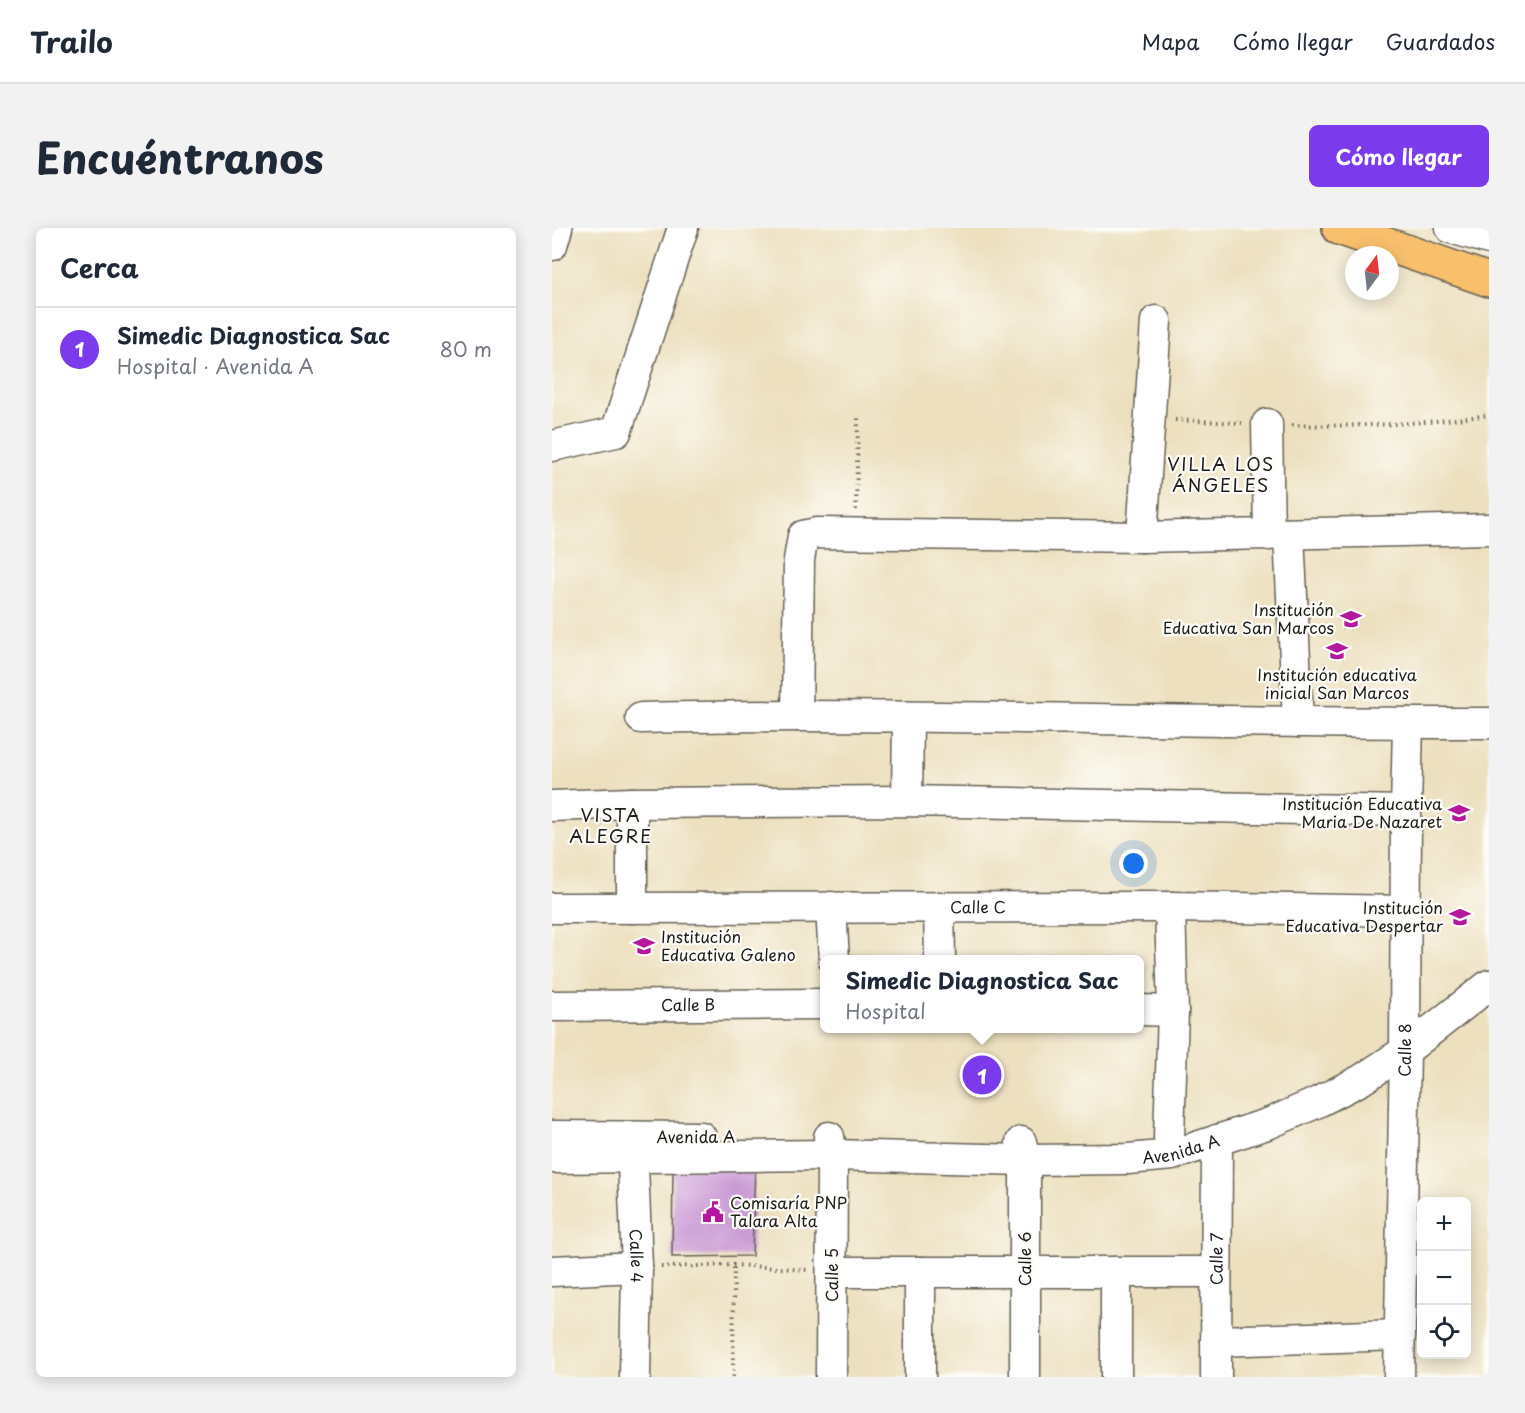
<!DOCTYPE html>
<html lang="es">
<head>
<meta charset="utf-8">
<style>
  body { margin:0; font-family:"Playpen Sans",sans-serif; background:#f2f2f3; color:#1f2937 }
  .controls { position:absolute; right:18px; bottom:18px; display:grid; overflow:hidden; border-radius:9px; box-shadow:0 3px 15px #0003 }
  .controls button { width:54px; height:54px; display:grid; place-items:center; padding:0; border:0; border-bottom:2px solid #e0e1e3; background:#fff; color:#1f2937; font:30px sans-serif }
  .compass { position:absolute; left:793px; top:18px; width:54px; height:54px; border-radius:50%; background:#fff; box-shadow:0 3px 15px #0003; rotate:15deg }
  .you { position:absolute; left:582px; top:636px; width:21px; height:21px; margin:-15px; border:4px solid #fff; border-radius:50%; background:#1a73e8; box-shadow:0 0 0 9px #1a73e833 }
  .badge { display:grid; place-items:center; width:39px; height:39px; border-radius:50%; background:#7c3aed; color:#fff; font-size:20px; font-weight:700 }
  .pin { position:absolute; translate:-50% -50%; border:3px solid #fff; box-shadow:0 2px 6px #0006 }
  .popup { position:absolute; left:268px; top:727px; width:324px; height:78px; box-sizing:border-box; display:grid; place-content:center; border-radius:9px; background:#fff; filter:drop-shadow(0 2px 4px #0005); font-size:20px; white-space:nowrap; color:#747a83 }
  .popup b { font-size:22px; color:#1f2937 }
  .popup::after { content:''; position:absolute; left:50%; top:100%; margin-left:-12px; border:12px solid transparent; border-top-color:#fff }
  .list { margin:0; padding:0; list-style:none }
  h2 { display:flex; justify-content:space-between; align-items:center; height:78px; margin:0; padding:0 24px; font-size:26px }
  h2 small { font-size:20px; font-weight:400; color:#747a83 }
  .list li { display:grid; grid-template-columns:39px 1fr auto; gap:18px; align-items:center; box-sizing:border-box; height:84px; padding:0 24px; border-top:2px solid #e0e1e3 }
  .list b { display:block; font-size:22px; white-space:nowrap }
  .list p { margin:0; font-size:20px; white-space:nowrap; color:#747a83 }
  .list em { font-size:20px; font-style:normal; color:#747a83 }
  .icon { flex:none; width:33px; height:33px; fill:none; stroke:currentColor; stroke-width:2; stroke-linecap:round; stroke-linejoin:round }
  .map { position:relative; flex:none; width:937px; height:1149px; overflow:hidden; border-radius:9px }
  header { display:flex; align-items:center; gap:36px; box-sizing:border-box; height:84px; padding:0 30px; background:#fff; border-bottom:2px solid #e0e1e3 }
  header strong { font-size:28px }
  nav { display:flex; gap:33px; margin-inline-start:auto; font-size:21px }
  .intro { display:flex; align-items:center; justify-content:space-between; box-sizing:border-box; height:144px; padding:0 36px }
  h1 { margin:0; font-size:42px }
  .button { padding:15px 27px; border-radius:9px; background:#7c3aed; color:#fff; font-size:21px; font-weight:700 }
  main { display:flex; gap:36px; padding:0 36px }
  aside { flex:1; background:#fff; border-radius:9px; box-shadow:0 3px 15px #0003 }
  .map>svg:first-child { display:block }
  .building { fill:#cb9bd5 }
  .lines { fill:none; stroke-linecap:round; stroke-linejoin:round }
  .minor-casing { stroke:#656155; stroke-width:33 }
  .major-casing { stroke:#656155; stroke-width:36 }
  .path { stroke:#656155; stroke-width:4; stroke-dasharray:1.5 4.5; stroke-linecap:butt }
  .minor { stroke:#fff; stroke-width:30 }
  .major { stroke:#f8bf6c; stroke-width:33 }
  .labels { text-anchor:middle; stroke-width:4.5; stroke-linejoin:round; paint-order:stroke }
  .poi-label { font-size:16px; fill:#1c1c1c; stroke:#fdfcf7; text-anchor:end }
  .street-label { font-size:16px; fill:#1c1c1c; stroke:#fdfcf7 }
  .neighbourhood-label { font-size:18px; letter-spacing:1.5px; fill:#1c1c1c; stroke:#fdfcf7 }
</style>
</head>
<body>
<header>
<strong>Trailo</strong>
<nav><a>Mapa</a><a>Cómo llegar</a><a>Guardados</a></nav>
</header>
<div class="intro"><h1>Encuéntranos</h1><a class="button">Cómo llegar</a></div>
<main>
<aside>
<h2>Cerca<small></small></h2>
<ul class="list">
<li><span class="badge">1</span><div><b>Simedic Diagnostica Sac</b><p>Hospital · Avenida A</p></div><em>80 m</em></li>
</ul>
</aside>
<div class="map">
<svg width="937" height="1149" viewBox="0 0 937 1149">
  <rect width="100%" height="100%" fill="#fdfcf7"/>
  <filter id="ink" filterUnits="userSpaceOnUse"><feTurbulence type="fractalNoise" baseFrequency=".0167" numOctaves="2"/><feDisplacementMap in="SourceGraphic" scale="12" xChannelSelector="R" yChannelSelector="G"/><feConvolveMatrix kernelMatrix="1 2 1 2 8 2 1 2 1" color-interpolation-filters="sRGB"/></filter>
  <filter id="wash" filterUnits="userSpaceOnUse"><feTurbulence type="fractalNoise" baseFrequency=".008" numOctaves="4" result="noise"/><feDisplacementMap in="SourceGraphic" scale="24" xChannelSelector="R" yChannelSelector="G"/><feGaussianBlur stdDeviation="1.35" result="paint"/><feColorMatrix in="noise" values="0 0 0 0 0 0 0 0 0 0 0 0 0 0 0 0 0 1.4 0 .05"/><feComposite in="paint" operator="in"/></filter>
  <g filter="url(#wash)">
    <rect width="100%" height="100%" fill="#ede0bf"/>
    <g id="blocks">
      <path class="building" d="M203,938L200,1028L120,1029L121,940Z"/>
    </g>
  </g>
  <g filter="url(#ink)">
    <use href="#blocks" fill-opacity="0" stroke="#656155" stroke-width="1.5"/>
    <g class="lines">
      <defs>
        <g id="minor">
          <path d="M899,0L937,11"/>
          <path d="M0,17L5,0"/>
          <path d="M715,196L717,307"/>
          <path d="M0,218L64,204L131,0"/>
          <path d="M737,306L746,494"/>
          <path d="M590,309L604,93"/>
          <path d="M245,488L247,332L251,308L265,305L590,309L937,301"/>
          <path d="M89,490C142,489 195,488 248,488C477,488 707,496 937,495"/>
          <path d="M355,573L356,489"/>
          <path d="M80,575V680"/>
          <path d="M0,578L80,575L355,573L854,583"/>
          <path d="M279,679L282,732"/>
          <path d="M387,679L388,732"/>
          <path id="s1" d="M0,680L618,679L853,683"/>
          <path id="s2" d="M0,778L272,776"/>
          <path d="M588,782L621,783"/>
          <path d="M0,908L149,909"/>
          <path d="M277,909L280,927L279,1149"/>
          <path d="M617,909L621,783L618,679"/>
          <path id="s3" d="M80,911L85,1039L83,1149"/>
          <path d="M469,914L473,932V1149"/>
          <path id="s4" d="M0,930L280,927L473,932L576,931L620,927L718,895L766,874L809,852L853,823L937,757"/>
          <path d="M0,1043L85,1039"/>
          <path d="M280,1044H664"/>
          <path d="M368,1044V1149"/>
          <path d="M664,1113L848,1107"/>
          <path d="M564,1149V1044"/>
          <path id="s5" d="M664,1149L665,912"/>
          <path id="s6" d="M847,1149L853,823L854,583L856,495"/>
        </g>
        <path id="major" d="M787,0L937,52"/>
      </defs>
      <use href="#minor" class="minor-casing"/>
      <use href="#major" class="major-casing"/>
      <path class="path" d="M623,192L690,195
        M740,197C805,199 872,196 937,187
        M304,282L306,190
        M109,1039L182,1037L255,1042
        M181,1149L182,1037"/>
      <use href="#minor" class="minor"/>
      <use href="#major" class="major"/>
    </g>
  </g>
  <defs>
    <symbol id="school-bare" viewBox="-9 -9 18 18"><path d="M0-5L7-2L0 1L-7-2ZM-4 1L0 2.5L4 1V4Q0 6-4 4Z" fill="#b5179e" stroke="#fdfcf7" stroke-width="2.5" paint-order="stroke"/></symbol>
    <symbol id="civic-bare" viewBox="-9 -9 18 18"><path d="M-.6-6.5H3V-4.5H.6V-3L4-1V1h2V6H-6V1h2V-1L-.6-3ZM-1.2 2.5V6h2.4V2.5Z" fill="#b5179e" stroke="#fdfcf7" stroke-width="2.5" paint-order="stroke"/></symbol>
  </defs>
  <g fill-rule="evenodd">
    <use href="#school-bare" x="784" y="376" width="30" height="30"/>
    <use href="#school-bare" x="770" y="408" width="30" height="30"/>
    <use href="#school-bare" x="892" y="570" width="30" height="30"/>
    <use href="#school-bare" x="893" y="674" width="30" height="30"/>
    <use href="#school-bare" x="77" y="703" width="30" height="30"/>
    <use href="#civic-bare" x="146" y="969" width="30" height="30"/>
  </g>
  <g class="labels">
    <g class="poi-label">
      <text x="782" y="388">Institución<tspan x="782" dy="18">Educativa San Marcos</tspan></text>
      <text x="785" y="453" text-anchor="middle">Institución educativa<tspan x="785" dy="18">inicial San Marcos</tspan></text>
      <text x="890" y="582">Institución Educativa<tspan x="890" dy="18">Maria De Nazaret</tspan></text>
      <text x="891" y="686">Institución<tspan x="891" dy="18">Educativa Despertar</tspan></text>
      <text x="109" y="715" text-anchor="start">Institución<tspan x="109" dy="18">Educativa Galeno</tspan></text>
      <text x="178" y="981" text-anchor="start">Comisaría PNP<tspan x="178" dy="18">Talara Alta</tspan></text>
    </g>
    <g class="street-label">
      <text dy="6" stroke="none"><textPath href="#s1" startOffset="426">Calle C</textPath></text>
      <text dy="6" stroke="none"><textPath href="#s2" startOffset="136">Calle B</textPath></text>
      <text dy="6" stroke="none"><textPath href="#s6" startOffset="327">Calle 8</textPath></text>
      <text x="144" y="915">Avenida A</text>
      <text dy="6" stroke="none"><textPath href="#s4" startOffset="630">Avenida A</textPath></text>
      <text dy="6" stroke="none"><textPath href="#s3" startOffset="117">Calle 4</textPath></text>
      <text transform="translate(473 1031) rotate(-90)" y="6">Calle 6</text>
      <text dy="6" stroke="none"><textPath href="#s5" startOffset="118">Calle 7</textPath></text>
      <text transform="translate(280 1047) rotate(-90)" y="6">Calle 5</text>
    </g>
    <g class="neighbourhood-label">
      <text x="669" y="243">VILLA LOS<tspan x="669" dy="21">ÁNGELES</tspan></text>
      <text x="59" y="594">VISTA<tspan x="59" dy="21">ALEGRE</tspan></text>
    </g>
  </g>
</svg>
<div class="controls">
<button>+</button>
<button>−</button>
<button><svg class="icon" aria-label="locate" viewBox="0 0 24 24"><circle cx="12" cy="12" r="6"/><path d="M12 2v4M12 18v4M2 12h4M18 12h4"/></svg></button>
</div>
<svg class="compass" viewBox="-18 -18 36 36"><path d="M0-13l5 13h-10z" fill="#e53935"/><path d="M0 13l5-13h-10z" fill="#747a83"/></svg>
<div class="you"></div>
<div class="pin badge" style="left:430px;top:847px">1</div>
<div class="popup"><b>Simedic Diagnostica Sac</b>Hospital</div>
</div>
</main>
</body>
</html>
